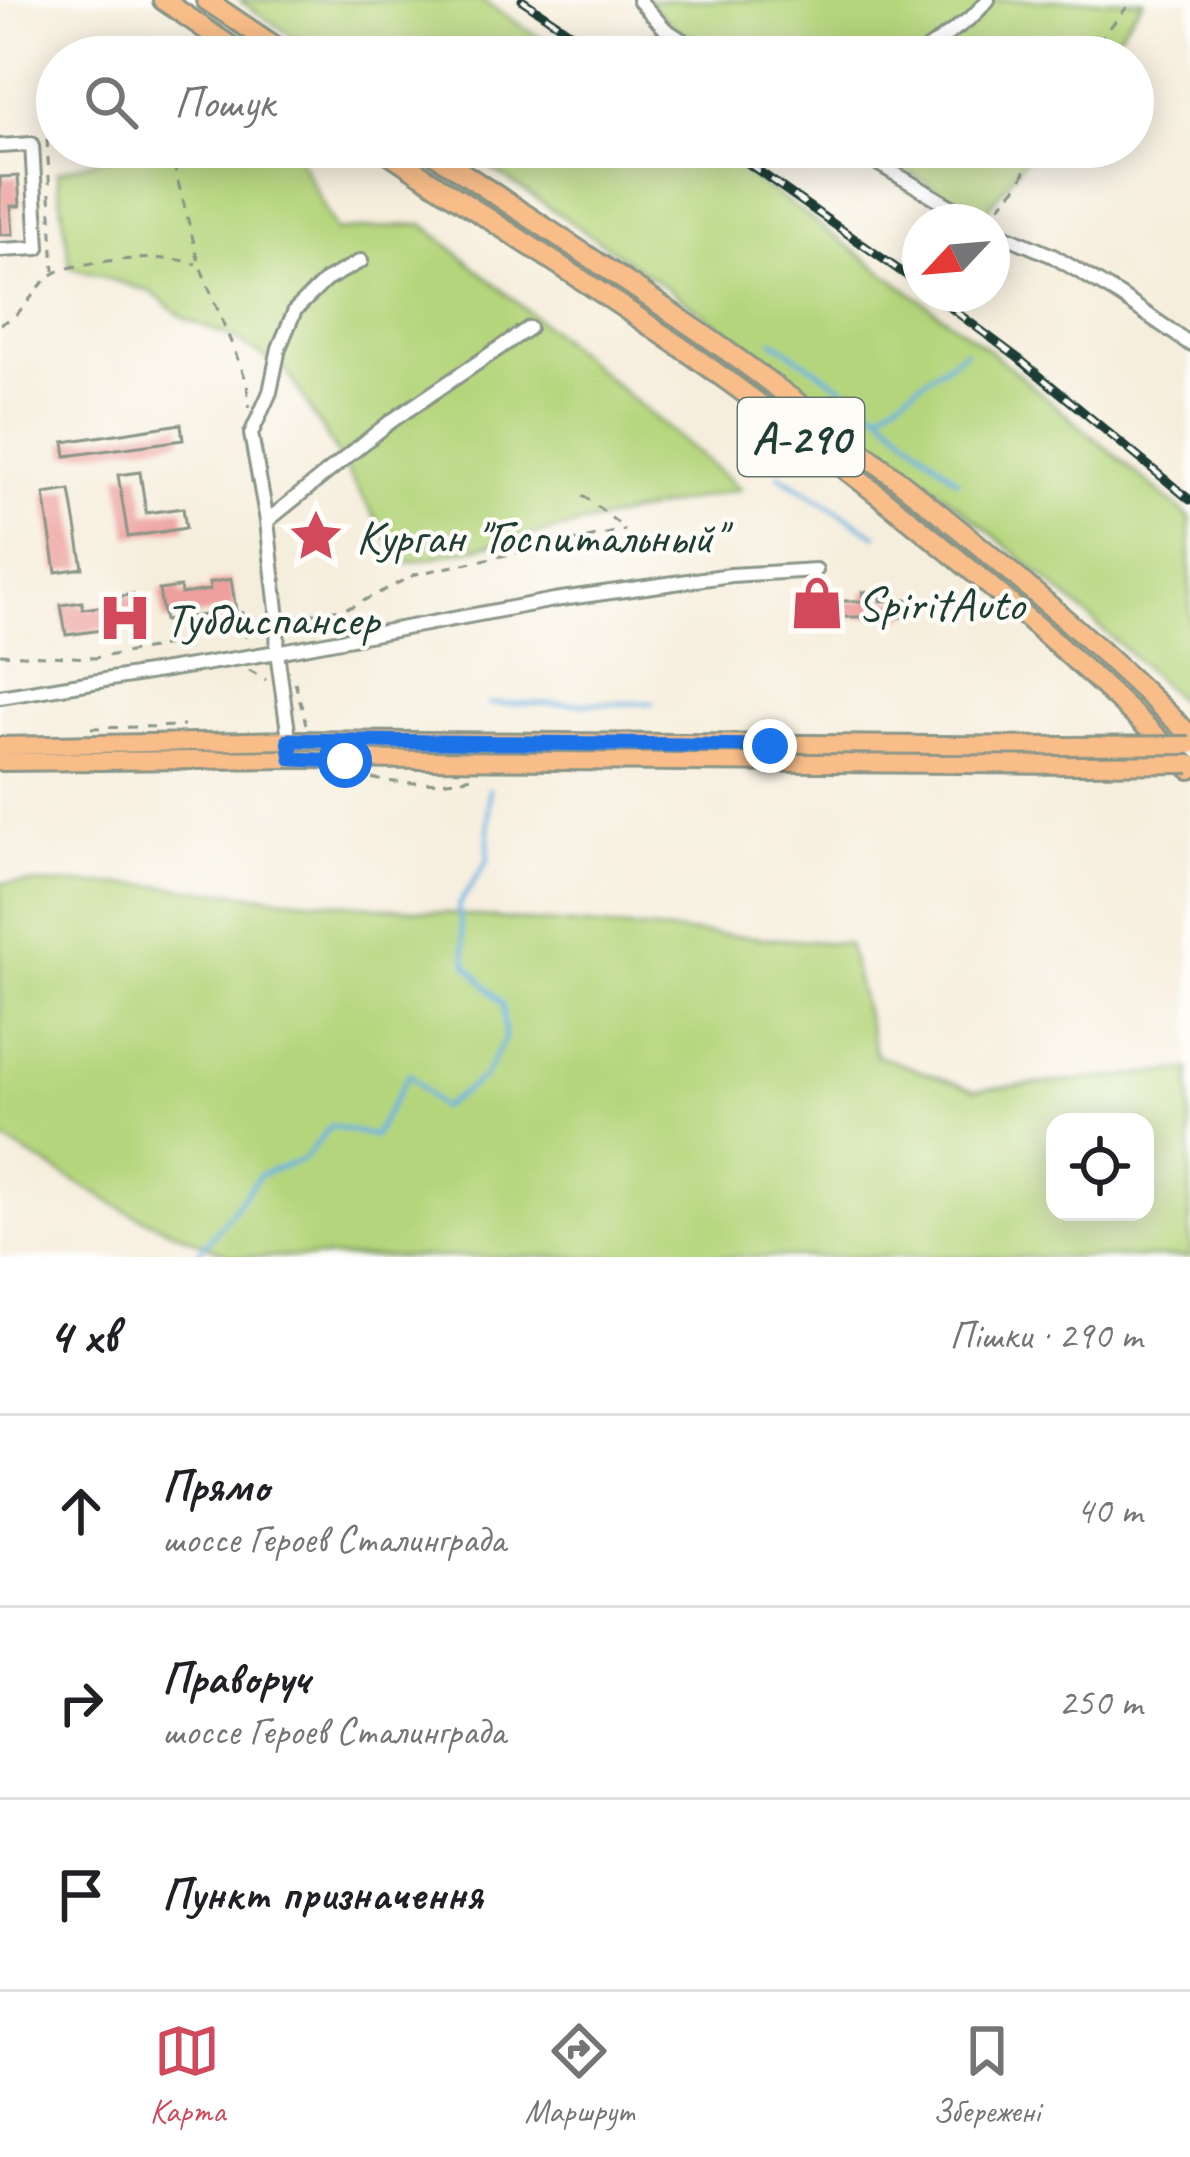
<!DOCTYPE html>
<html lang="uk">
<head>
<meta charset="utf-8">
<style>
  body { margin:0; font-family:Caveat,sans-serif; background:#f6f6f6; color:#202124 }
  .controls { position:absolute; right:36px; bottom:36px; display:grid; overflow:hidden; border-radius:24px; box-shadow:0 6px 30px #0003 }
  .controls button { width:108px; height:108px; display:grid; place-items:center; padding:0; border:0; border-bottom:3px solid #e0e0e0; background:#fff; color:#202124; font:60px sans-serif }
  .compass { position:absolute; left:902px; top:204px; width:108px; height:108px; border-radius:50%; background:#fff; box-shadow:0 6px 30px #0003; rotate:244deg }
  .stop { position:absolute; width:36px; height:36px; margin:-27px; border:9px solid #1a73e8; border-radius:50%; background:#fff }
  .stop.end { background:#1a73e8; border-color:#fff; box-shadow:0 3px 12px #0008 }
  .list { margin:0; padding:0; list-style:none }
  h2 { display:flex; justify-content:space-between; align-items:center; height:156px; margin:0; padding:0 48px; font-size:51px }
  h2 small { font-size:39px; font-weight:400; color:#757577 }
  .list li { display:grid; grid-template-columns:78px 1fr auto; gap:36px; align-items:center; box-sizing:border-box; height:192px; padding:0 48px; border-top:3px solid #e0e0e0 }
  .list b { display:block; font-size:45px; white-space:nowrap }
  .list p { margin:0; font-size:39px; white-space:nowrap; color:#757577 }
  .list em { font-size:39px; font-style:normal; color:#757577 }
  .icon { flex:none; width:66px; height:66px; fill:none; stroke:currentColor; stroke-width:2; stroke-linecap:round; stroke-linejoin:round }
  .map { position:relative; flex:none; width:1190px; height:1257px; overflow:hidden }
  .search { position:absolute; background:#fff; box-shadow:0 6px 30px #0003; left:36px; right:36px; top:36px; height:132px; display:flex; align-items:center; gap:30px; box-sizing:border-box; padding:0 42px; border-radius:66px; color:#757577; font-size:45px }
  .sheet { height:732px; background:#fff }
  nav { display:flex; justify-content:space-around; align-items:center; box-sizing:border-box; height:168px; border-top:3px solid #e0e0e0; background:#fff; font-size:33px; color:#757577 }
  nav a { display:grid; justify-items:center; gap:6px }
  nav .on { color:#d1495b }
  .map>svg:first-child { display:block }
  .green { fill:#b5d57c; stroke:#6a8958; stroke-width:3; fill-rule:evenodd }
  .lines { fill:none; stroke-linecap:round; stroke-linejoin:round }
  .stream { stroke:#6bb2e2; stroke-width:4.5 }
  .building { fill:#eda09e }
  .minor-casing { stroke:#8a9688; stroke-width:18 }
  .major-casing { stroke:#8a9688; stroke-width:22 }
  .highway-casing { stroke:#8a9688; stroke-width:24 }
  .path { stroke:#8a9688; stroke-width:3; stroke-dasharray:9 9; stroke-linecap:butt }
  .minor { stroke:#fff; stroke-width:12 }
  .major { stroke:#f8bd89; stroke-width:16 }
  .highway { stroke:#f8bd89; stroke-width:18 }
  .rail-casing { stroke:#1f3d34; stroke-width:9 }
  .rail { stroke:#fdfcf7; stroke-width:4.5; stroke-dasharray:14; stroke-linecap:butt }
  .major-bridge-casing { stroke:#8a9688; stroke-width:22; stroke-linecap:butt }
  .major-bridge { stroke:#f8bd89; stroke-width:16 }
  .route { stroke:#1a73e8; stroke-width:15 }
  .labels { text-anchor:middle; stroke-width:9; stroke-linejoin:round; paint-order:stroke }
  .shield { fill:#fdfcf7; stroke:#62766e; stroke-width:3 }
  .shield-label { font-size:45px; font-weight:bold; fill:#1f3d34 }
  .poi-label { font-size:48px; fill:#1f3d34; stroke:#fdfcf7; text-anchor:start }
</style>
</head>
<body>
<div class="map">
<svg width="1190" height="1257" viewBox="0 0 1190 1257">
  <rect width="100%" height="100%" fill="#fdfcf7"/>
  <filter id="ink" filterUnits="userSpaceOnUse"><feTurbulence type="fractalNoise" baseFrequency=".00833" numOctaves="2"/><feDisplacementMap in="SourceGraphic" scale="24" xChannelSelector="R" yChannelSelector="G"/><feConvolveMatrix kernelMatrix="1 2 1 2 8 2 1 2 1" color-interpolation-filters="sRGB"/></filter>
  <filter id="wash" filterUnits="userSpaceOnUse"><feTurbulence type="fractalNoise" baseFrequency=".004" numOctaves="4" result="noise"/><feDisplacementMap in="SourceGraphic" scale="48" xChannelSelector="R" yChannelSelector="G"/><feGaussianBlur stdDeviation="2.7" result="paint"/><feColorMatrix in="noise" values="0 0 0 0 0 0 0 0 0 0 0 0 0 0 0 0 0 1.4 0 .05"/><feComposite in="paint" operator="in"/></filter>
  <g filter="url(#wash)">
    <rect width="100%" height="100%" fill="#f6eedd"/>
    <path class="green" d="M239,0H481L570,57H323Z
      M648,0H1144L1101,57H722L672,26Z
      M144,147H294L336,231L423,224L740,489L403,564L287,371L230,336L185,319L151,292L70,267L57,172Z
      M459,147H706L799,210L989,350L1190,518V711C969,496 716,317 459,147Z
      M868,147H1034L982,217Z
      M0,883L148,885L529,921L848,944L876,1055L974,1090L1190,1070V1257H233L128,1212L0,1138ZM1055,1122H1145V1212H1055Z"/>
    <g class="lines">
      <path class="stream" d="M772,340L880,412L957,480
        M881,411L965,351
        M779,475L876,535
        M489,704L653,703
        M196,1257L260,1175L304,1159L331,1126L374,1136L409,1074L441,1108L484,1077L505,1038L503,1005L467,964L458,906L488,860L489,789"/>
    </g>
    <g id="blocks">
      <path class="building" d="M18,176L20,206H11L13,234L0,235V177Z
        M181,424L183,440L66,456L64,442Z
        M140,472L146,513L183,508L186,528L128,537L118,475Z
        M70,490L83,568L56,572L44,494Z
        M231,579L236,610L164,621L159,590L180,587L181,594L210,590L209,583Z
        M880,591V601L907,600V617H813V601H864L863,592Z
        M133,594L138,625L66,635L61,605L82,602L83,609L112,605L111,598Z"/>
    </g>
  </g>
  <g filter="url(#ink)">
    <use href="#blocks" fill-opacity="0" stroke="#8a9688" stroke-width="3"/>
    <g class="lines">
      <defs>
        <path id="minor" d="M639,0L665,29L708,57
          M917,57L973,16L988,0
          M0,146L32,144L38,248L0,250
          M850,147L977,222
          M992,230L1053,256L1119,295L1190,344
          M267,521L390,422L529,328
          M0,697L277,652L554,600L731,575L816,570
          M290,746L277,652L278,619L267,521L251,434L270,392L279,348L295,310L326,280L361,261"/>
        <path id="major" d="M0,746L289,740L1066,746
          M0,762L292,759L1082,765"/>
        <path id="highway" d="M163,0L246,57
          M206,0L291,57
          M380,147C483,217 590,282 692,355C867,480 1037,617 1190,769
          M424,147C525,215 628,281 727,351C889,468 1047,595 1190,735"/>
      </defs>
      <use href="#minor" class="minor-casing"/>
      <use href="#major" class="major-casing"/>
      <use href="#highway" class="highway-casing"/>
      <path class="path" d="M1090,57L1092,49L1133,0
        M47,139L54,271
        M169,147L200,266L247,382L249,408
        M987,220L1020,183L1035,147
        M0,324C27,314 34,285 55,273C79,260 172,253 196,264
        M583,495L624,528
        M242,611L247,641
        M293,617L351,607L416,574L625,530
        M0,654L95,658L192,641
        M249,670L266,680
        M295,682L306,724
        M91,728L184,726
        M355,774C391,786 438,785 476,776"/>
      <use href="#minor" class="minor"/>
      <use href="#major" class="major"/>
      <use href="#highway" class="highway"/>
      <defs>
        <path id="rail" d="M522,0L607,57
          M725,147L920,285
          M932,294L1018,358L1190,500"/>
      </defs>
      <use href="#rail" class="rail-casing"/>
      <use href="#rail" class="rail"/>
      <defs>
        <path id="major-bridge" d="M1066,746L1190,745
          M1082,765L1190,764"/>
      </defs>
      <use href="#major-bridge" class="major-bridge-casing"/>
      <use href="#major-bridge" class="major-bridge"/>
    </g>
  </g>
  <g class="lines" filter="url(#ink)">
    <path class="route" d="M345,761L292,759L289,740L770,746"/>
  </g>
  <defs>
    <symbol id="sight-bare" viewBox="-9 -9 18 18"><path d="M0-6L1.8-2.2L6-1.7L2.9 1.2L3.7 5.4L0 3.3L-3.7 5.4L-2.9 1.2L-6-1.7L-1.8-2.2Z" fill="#d1495b" stroke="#fdfcf7" stroke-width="2.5" paint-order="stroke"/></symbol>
    <symbol id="shop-bare" viewBox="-9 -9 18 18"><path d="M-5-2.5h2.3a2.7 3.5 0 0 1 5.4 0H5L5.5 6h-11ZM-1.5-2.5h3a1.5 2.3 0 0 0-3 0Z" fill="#d1495b" stroke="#fdfcf7" stroke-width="2.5" paint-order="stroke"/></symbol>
    <symbol id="hospital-bare" viewBox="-9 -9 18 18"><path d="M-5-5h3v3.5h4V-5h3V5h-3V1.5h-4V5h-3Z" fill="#d1495b" stroke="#fdfcf7" stroke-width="2.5" paint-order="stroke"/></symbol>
  </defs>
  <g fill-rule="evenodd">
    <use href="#sight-bare" x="278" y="498" width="76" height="76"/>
    <use href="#shop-bare" x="779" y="565" width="76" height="76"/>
    <use href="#hospital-bare" x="87" y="580" width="76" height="76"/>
  </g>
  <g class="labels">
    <rect class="shield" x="738" y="398" width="126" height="78" rx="9"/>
    <g class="shield-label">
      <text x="801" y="453">А-290</text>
    </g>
    <g class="poi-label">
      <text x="356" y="553">Курган "Госпитальный"</text>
      <text x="857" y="620">SpiritAuto</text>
      <text x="165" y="635">Тубдиспансер</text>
    </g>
  </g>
</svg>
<div class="controls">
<button><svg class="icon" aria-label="locate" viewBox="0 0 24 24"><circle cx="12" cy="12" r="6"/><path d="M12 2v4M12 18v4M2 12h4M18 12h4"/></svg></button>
</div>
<svg class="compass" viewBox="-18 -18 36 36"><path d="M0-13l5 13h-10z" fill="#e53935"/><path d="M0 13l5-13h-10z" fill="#757577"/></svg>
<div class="stop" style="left:345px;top:761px"></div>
<div class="stop end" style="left:770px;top:746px"></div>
<div class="search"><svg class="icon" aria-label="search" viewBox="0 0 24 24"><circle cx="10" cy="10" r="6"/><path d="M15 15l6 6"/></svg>Пошук</div>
</div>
<section class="sheet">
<h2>4 хв<small>Пішки · 290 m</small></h2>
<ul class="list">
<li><svg class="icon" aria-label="ahead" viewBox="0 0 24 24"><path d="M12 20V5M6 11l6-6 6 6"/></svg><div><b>Прямо</b><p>шоссе Героев Сталинграда</p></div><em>40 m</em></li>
<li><svg class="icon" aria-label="right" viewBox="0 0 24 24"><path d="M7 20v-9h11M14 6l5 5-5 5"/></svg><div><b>Праворуч</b><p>шоссе Героев Сталинграда</p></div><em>250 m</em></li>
<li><svg class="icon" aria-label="arrive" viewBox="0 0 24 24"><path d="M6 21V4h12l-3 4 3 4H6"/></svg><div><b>Пункт призначення</b></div></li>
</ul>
</section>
<nav>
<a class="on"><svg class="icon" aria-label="map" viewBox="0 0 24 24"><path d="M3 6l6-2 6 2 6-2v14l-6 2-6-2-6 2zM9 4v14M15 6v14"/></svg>Карта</a>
<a><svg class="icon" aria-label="directions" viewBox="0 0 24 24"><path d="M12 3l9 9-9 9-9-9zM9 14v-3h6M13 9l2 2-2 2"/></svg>Маршрут</a>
<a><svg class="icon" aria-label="saved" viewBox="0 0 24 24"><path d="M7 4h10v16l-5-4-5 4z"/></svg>Збережені</a>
</nav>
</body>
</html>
